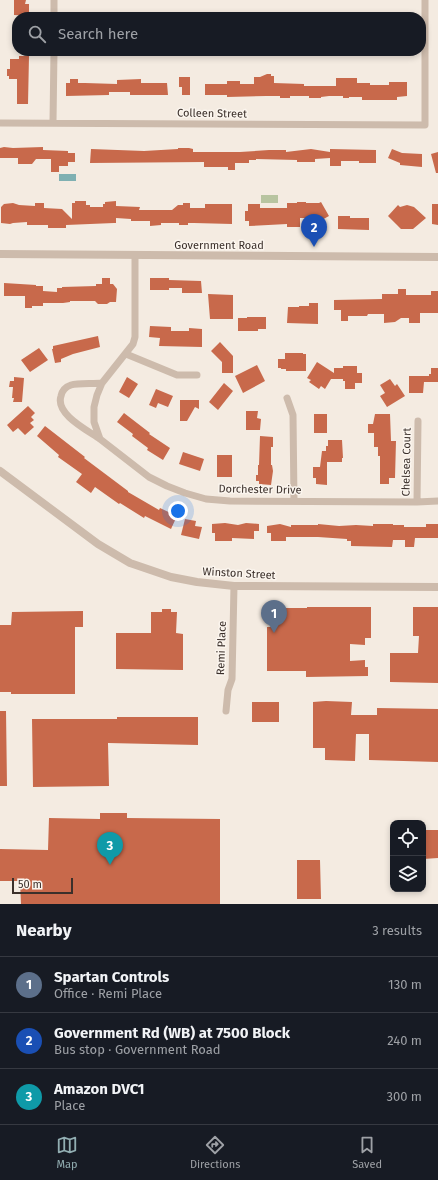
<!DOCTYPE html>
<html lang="en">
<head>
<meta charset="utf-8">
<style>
  body { margin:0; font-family:"Fira Sans",sans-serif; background:#242831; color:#f1f3f6 }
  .controls { position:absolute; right:12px; bottom:12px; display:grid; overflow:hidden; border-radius:8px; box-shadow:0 2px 6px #0003 }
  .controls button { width:36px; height:36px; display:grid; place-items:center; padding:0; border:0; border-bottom:1px solid #363941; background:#171b24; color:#f1f3f6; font:20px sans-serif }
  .scale { position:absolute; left:12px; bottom:10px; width:61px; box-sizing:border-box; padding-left:4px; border:2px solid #3b302b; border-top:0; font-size:11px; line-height:14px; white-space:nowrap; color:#3b302b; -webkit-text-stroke:3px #fbf5ee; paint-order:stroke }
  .you { position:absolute; left:178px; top:511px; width:14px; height:14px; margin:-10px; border:3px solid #fff; border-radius:50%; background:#1a73e8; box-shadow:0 0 0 6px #1a73e833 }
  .badge { display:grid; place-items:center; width:26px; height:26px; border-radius:50%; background:#92aeb2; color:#fff; font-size:13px; font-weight:700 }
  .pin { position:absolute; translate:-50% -33px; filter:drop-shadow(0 1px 2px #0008) }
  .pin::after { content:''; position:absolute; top:21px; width:14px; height:12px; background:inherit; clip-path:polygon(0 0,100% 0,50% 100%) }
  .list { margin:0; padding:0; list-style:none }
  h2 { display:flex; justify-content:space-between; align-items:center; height:52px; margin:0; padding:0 16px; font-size:17px }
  h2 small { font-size:13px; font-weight:400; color:#9ea1a6 }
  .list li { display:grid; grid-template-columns:26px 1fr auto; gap:12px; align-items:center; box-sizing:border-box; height:56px; padding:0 16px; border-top:1px solid #363941 }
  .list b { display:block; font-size:15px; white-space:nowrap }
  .list p { margin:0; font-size:13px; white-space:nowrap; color:#9ea1a6 }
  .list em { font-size:13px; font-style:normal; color:#9ea1a6 }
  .icon { flex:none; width:22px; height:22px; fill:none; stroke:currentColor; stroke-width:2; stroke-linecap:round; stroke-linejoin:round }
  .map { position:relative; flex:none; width:438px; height:904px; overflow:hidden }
  .search { position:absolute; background:#171b24; box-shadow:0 2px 6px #0003; left:12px; right:12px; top:12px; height:44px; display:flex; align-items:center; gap:10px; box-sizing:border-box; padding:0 14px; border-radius:16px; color:#9ea1a6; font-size:15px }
  .sheet { height:220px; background:#171b24 }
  nav { display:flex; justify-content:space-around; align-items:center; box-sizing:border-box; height:56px; border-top:1px solid #363941; background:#171b24; font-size:11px; color:#9ea1a6 }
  nav a { display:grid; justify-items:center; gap:2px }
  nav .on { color:#92aeb2 }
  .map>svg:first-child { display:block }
  .green { fill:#b8c4a0 }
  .water { fill:#7fb0b2 }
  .building { fill:#c8694b }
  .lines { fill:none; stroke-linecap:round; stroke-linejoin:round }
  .minor { stroke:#cdbbac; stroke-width:7 }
  .tertiary { stroke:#cdbbac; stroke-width:8 }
  .labels { text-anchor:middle; stroke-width:3; stroke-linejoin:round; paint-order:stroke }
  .street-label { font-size:11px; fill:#3b302b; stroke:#fbf5ee }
</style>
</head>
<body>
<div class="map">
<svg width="438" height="904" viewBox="0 0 438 904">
  <rect width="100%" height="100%" fill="#f4ebe1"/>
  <path class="green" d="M261,195H278V203H261Z"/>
  <path class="water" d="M59,174H76V181H59Z"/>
  <path class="building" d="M14,0H26L25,4H29V16L14,15Z
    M19,56H29L28,104H17V79H9V76H7V69H10V59H19Z
    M267,74H271V76H274V83L304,84V86H336V78H357V83H370V85H389V82H407V96L397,97V100H362V97H349V98H343V96H329L321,97V98H309V96H290V98H280V96H266L227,97V95H205V84H227V81H240V84H254V77H260Z
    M179,77H190V95H182V87H179Z
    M70,79H78V83H85L117,84V80L141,79V83H167L168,95H130V92H109V95L66,96V83H70Z
    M4,147L13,148L43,147V150L68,151V153H75V162H68V166H59V172H51V159H36L32,164H18V158H0V148Z
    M178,148H189L193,149V152H240L269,150H286V152L311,149L330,152V149L376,150V163H359V161H341V166H330V158L315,159V162H297V160L256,159V160H249V163H235V170H228V167H204V162L90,163L91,149L144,151L178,149Z
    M392,149L402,153L422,154V167L400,165V163L388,158Z
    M438,152V173H436L431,154Z
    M75,201H86V205H90V207H103V204H105V202L116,201V206L140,207L139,210H172L178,205H183V203H190V208H205V204H232V224L194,223H188V225H179V223H161V225L150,226V221H131V219L116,218V223H114L66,225V228H48V225H27V222L13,223L10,224L1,223V207L4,204L13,203L19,205L35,206V203H44V208L62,209L72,219V203H75Z
    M297,202H306V203H319L321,202L329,216L320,221L319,218H300V227H287V224L249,226V221H245V211H248V204H260V208H287V203H297Z
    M432,204H438V225L432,224Z
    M398,205L400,207L407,205L414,207L426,218L413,229H401L388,216Z
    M338,216H350V218H369V230L338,229Z
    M102,278H110V284H113L117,289L116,302H110L107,304H98L95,301H70V302L63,303H43V306H32V308H25V296H4V283L36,285V286H43V291L57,292V288H62V287L96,286V284H102Z
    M150,278H169V280L201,281L202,293H182V288H169V290H150Z
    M398,289H406V295H431V291H438V313H420V323H409V318H401L395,322L384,323V314H368L367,316H348V321H341V310H334V300L382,299V294H398Z
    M208,294L233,295V319H210Z
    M309,303H318V324L287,323L288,307H299V306H309Z
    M247,317H266V329H258V331H238V318H247Z
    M150,326L171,327V331H189V328L202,329V347L159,346L160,338L149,337Z
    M98,336L100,347L73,354L61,359V362L55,363L52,349H53V346Z
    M220,342L233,356V373H222V362L211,351Z
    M39,348L48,360L30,372L21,360Z
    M285,353H303V354H306V371H286V369H281V368H278V359H285Z
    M317,362L334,373V368H343V366H357V373H362V383H355V389H345V381H343V379H331L325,389L321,386L319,389L309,382L311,380L307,378Z
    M257,365L265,381L243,393L235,376Z
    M431,368H438V382H424L423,393H409V376H429V374H431Z
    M14,377L24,378L22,402H13L14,398H12L13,387H9L10,381H14Z
    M127,377L138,384L129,398L119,392Z
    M390,379L395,386L397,384L405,396L387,407L380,396L385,393L380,385Z
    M224,383L233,391L218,410L209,402Z
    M156,389L173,396L168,407L158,403L156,408L149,405Z
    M180,400H199V409L195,407L187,421H180Z
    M28,406L35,413L31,417L34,420L30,423L34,427L25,435L18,428L13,432L7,425Z
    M246,411H258L257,418L261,419L260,430H246Z
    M124,413L150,433L149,434L170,448L163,460L147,450L148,448L132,436L133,434L117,422Z
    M314,414H327V433H314Z
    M375,414H390L391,441H396L395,478H389V484H380V456H378V447H374V433H368V424H373Z
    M45,426L85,457L84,458L128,491V492L159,510L160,508L177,516L171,529L145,516L144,518L120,503L119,504L95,487L91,493L76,482L82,474L58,457L59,455L37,436Z
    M260,436L273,437V447H271V465H272L273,471L271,485L259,484V481H256V475H258V465H259Z
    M328,440H342L343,458H342V462H327V485L316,484V478H313V467H320L322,451H326V446H328Z
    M183,452L204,459L200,471L179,464Z
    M217,455H232V477H217Z
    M185,519L196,521L195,526L202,527L199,539L181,535Z
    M225,523L238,525L246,523L259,524V531H254V539L232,538V541H215V533H212V524Z
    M280,524L291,527V525H318V524L339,526L356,525L373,526V524H393V525H404V527H426V524H438V538H415L414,547H405V540H393L392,547L351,546V541H347V539L318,537H286V541H271V533H267V526Z
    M307,607H371V638H365V645L350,644V661L365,660V667H368V676L306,677V671H267V627H273L268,615L281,611V608H307Z
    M413,607H438V683L390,682V653H418L419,636H413Z
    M162,609H171V612H177L176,633L183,634V670L116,669V633H151V612H162Z
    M83,611V627H75V694H11V692H0V625H11L12,612Z
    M326,701L352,702L351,715H377V708L438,709V762L369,760V734H356L355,761L325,760V748H313V702Z
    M252,702H279V722H252Z
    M0,711H6L7,786H0Z
    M117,717H198V745L108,743L109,786L33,787L32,719H117Z
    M100,813H127V818L220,819V904H21L20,881H0V849L48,850L49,818L100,819Z
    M423,830H438V858L423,859Z
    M297,860H320L321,899H297Z"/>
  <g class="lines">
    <path class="minor" d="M54,17V0
      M53,122L54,51
      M0,123L425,125V0
      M135,255V337L133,344L102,383L97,395L94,407V422L100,439L149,477L167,486L185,493L206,499L230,501L417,502L438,501
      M126,354L177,375H197
      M287,398L293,415L294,501
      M100,439C87,430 55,414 61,396C62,391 65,387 71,385C78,383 93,384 102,383
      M417,502L418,421
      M226,711L228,690L232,679L234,586"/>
    <path class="tertiary" d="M0,254L438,257
      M0,471L98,544L130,563L171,577L197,582L234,586L438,587"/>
  </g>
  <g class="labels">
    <g class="street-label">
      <text transform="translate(212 113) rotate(1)" y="4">Colleen Street</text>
      <text x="219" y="249">Government Road</text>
      <text transform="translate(406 462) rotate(-89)" y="4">Chelsea Court</text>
      <text transform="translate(260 489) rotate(1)" y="4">Dorchester Drive</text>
      <text transform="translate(239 573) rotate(3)" y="4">Winston Street</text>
      <text transform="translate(221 648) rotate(-88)" y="4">Remi Place</text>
    </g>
  </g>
</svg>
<div class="controls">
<button><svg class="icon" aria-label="locate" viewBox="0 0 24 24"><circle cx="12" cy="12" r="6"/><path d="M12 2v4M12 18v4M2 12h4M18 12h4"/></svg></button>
<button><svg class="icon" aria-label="layers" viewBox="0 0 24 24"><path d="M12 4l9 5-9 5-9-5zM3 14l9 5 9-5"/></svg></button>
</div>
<div class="scale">50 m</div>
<div class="you"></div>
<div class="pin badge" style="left:274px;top:633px;background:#5c6f8a">1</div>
<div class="pin badge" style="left:314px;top:247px;background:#1a4fb4">2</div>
<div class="pin badge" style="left:110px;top:865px;background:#0f9aa8">3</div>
<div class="search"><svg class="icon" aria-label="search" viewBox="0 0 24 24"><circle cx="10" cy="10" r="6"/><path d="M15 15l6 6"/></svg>Search here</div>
</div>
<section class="sheet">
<h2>Nearby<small>3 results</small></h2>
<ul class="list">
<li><span class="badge" style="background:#5c6f8a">1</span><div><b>Spartan Controls</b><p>Office · Remi Place</p></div><em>130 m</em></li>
<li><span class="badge" style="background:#1a4fb4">2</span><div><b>Government Rd (WB) at 7500 Block</b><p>Bus stop · Government Road</p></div><em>240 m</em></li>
<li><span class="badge" style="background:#0f9aa8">3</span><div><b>Amazon DVC1</b><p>Place</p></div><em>300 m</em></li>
</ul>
</section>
<nav>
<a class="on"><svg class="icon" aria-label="map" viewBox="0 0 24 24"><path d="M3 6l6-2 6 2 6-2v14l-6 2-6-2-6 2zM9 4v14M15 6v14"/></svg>Map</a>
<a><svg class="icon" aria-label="directions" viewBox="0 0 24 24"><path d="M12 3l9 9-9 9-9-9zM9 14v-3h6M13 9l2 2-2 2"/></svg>Directions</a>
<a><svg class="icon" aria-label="saved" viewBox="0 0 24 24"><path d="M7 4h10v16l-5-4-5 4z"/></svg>Saved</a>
</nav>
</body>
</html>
